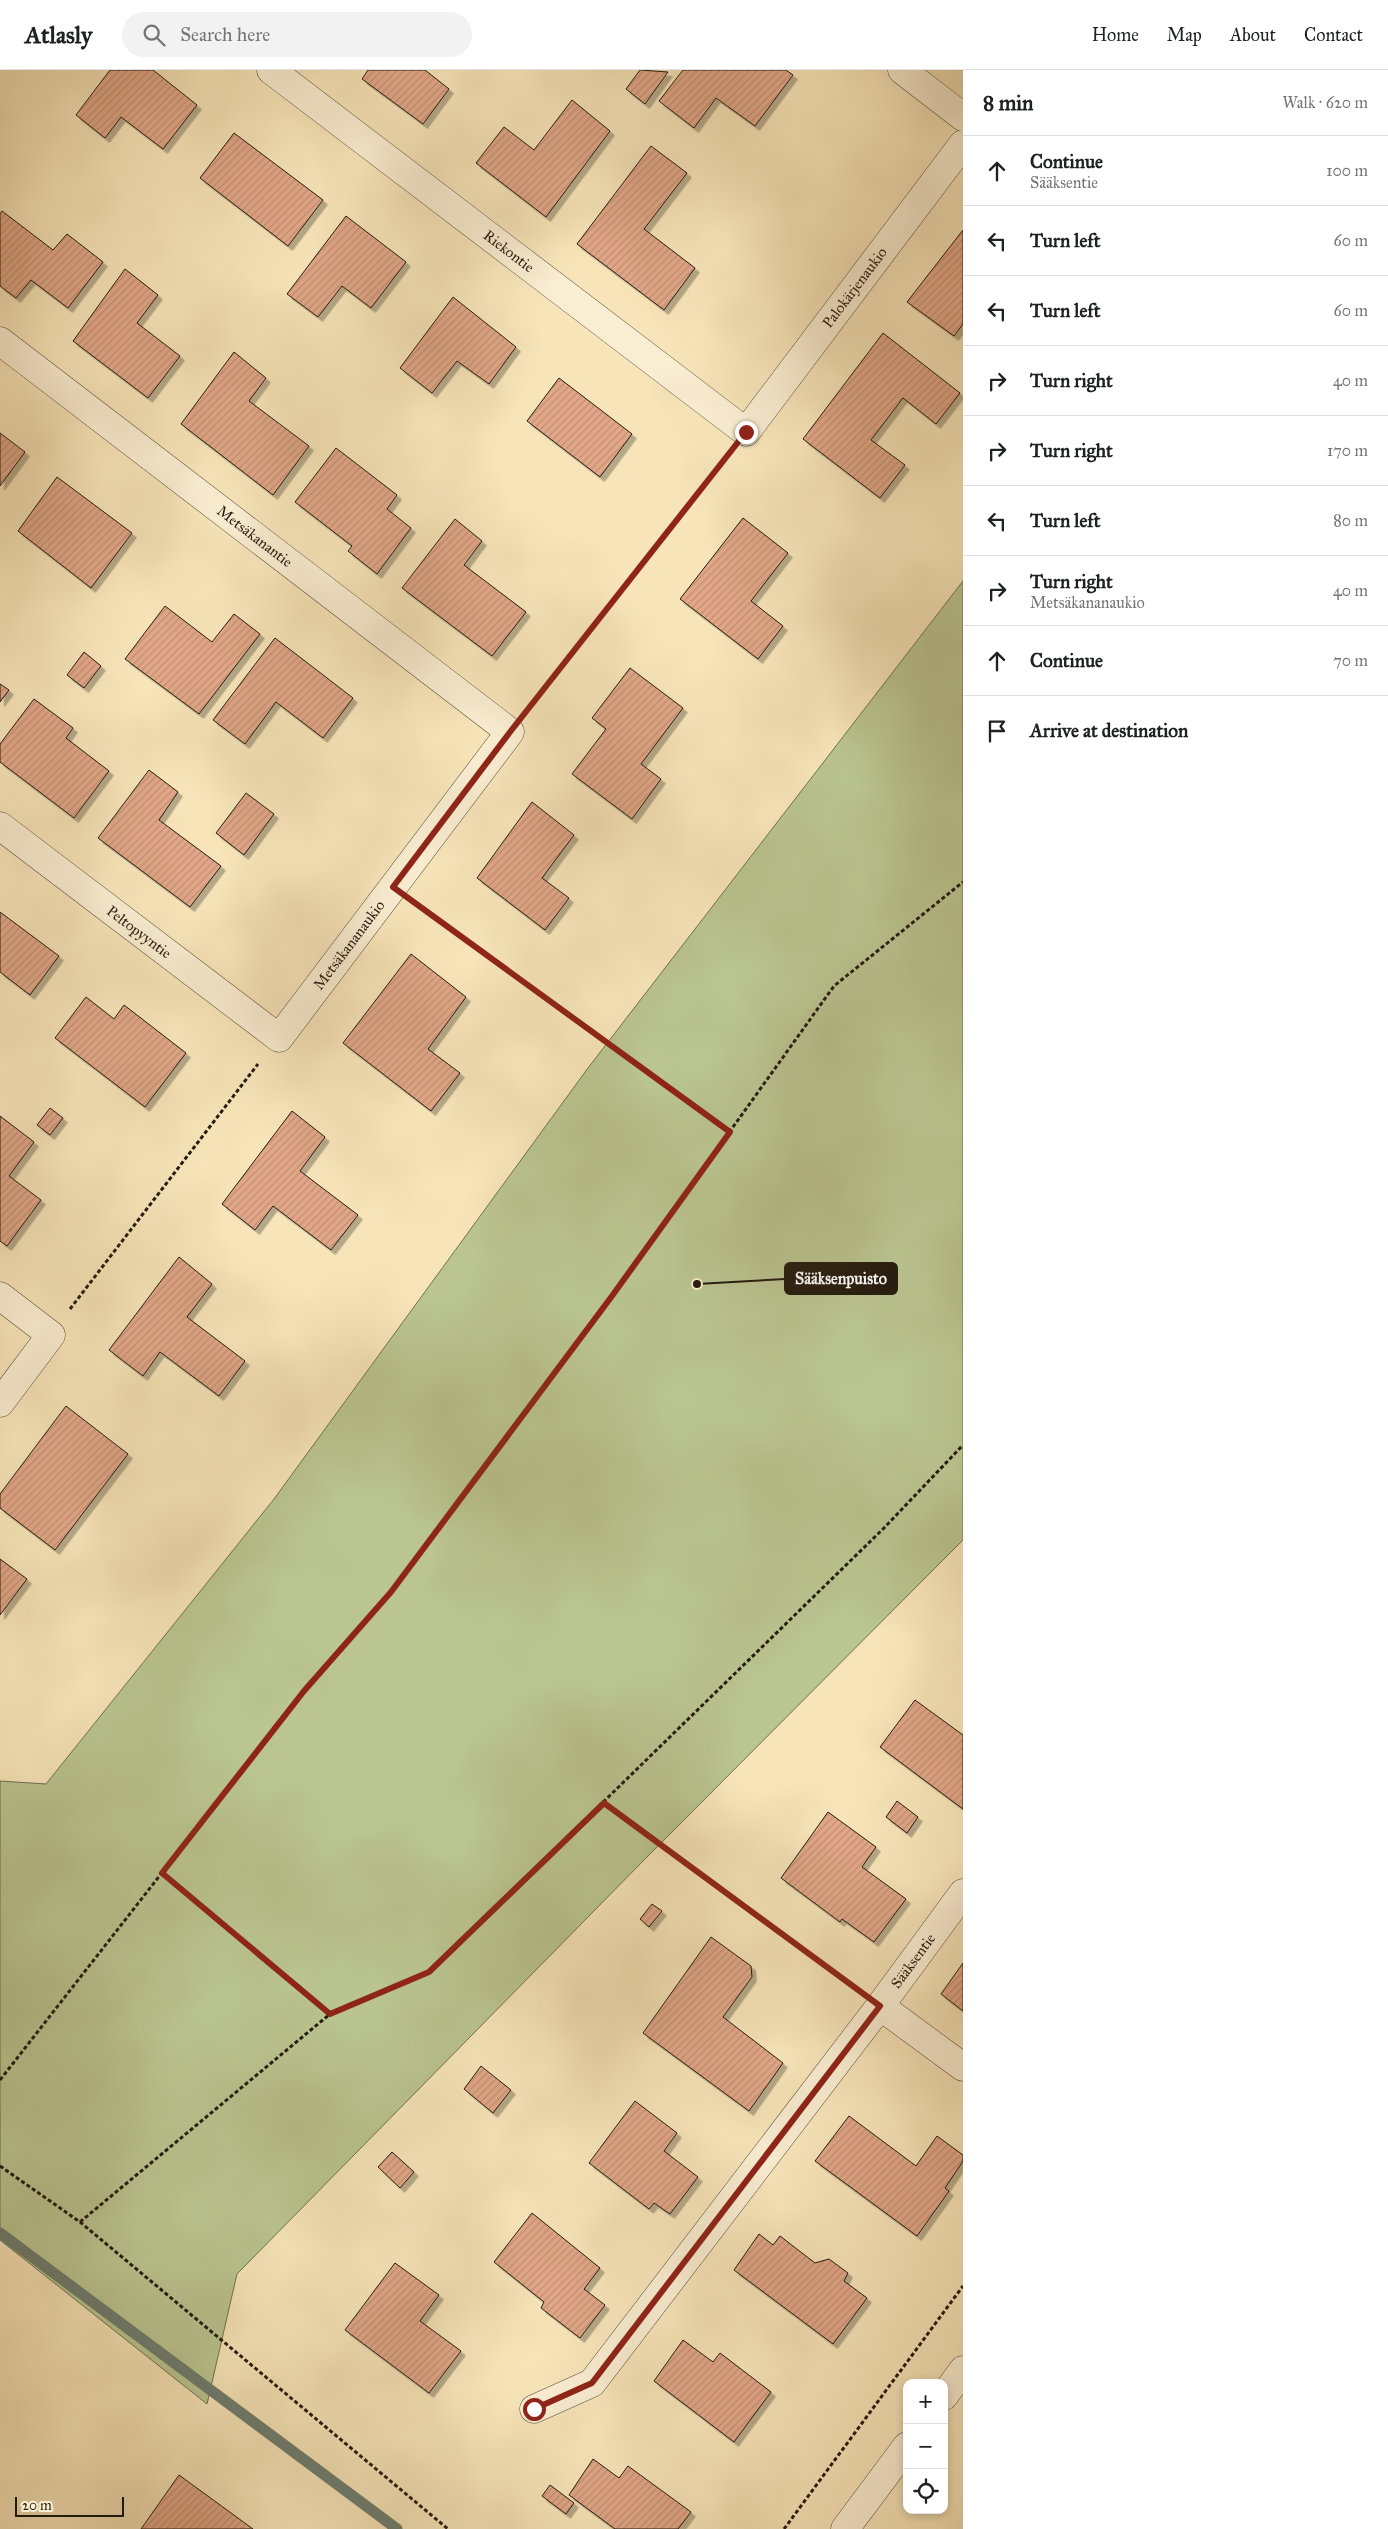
<!DOCTYPE html>
<html lang="en">
<head>
<meta charset="utf-8">
<style>
  body { margin:0; font-family:"IM FELL Great Primer",serif; background:#f2f2f2; color:#202124 }
  .controls { position:absolute; right:15px; bottom:15px; display:grid; overflow:hidden; border-radius:10px; box-shadow:0 2px 8px #0003 }
  .controls button { width:45px; height:45px; display:grid; place-items:center; padding:0; border:0; border-bottom:1px solid #e0e0e0; background:#fff; color:#202124; font:25px sans-serif }
  .scale { position:absolute; left:15px; bottom:12px; width:109px; box-sizing:border-box; padding-left:5px; border:2px solid #241b0f; border-top:0; font-size:14px; line-height:18px; white-space:nowrap; color:#241b0f; -webkit-text-stroke:4px #faeed2; paint-order:stroke }
  .stop { position:absolute; width:15px; height:15px; margin:-11px; border:4px solid #8f2418; border-radius:50%; background:#fff }
  .stop.end { background:#8f2418; border-color:#fff; box-shadow:0 1px 5px #0008 }
  .list { margin:0; padding:0; list-style:none }
  h2 { display:flex; justify-content:space-between; align-items:center; height:65px; margin:0; padding:0 20px; font-size:21px }
  h2 small { font-size:16px; font-weight:400; color:#757577 }
  .list li { display:grid; grid-template-columns:32px 1fr auto; gap:15px; align-items:center; box-sizing:border-box; height:70px; padding:0 20px; border-top:1px solid #e0e0e0 }
  .list b { display:block; font-size:19px; white-space:nowrap }
  .list p { margin:0; font-size:16px; white-space:nowrap; color:#757577 }
  .list em { font-size:16px; font-style:normal; color:#757577 }
  .icon { flex:none; width:28px; height:28px; fill:none; stroke:currentColor; stroke-width:2; stroke-linecap:round; stroke-linejoin:round }
  .map { position:relative; flex:none; width:963px; height:2459px; overflow:hidden }
  header { display:flex; align-items:center; gap:30px; box-sizing:border-box; height:70px; padding:0 25px; background:#fff; border-bottom:1px solid #e0e0e0 }
  header strong { font-size:24px }
  nav { display:flex; gap:28px; margin-inline-start:auto; font-size:18px }
  .search { width:350px; height:45px; background:#f2f2f2; display:flex; align-items:center; gap:12px; box-sizing:border-box; padding:0 18px; border-radius:28px; color:#757577; font-size:19px }
  main { display:flex }
  aside { flex:1; background:#fff }
  .map>svg:first-child { display:block }
  .park { fill:#bac591; stroke:#6f7050 }
  .lines { fill:none; stroke-linecap:round; stroke-linejoin:round }
  .stream { stroke:#6d7d70; stroke-width:11 }
  .building { fill:url(#building-hatch); stroke:#241b0f; filter:url(#shadow) }
  .minor-casing { stroke:#594e3a; stroke-width:29 }
  .tertiary-casing { stroke:#594e3a; stroke-width:29 }
  .path { stroke:#241b0f; stroke-width:3; stroke-dasharray:4 2.5; stroke-linecap:butt }
  .minor { stroke:#faeed2; stroke-width:28 }
  .tertiary { stroke:#faeed2; stroke-width:28 }
  .route { stroke:#8f2418; stroke-width:6 }
  .labels { text-anchor:middle; stroke-width:4.5; stroke-linejoin:round; paint-order:stroke }
  .street-label { font-size:15px; fill:#241b0f; stroke:#faeed2 }
  .leader { fill:none; stroke:#241b0f; stroke-width:2 }
  .callout-dot { fill:#241b0f; stroke:#faeed2; stroke-width:2 }
  .callout { fill:#241b0f; stroke:#241b0f; stroke-width:2 }
  .callout-label { font-size:16px; text-anchor:middle; font-weight:bold; fill:#fff }
</style>
</head>
<body>
<header>
<strong>Atlasly</strong>
<div class="search"><svg class="icon" aria-label="search" viewBox="0 0 24 24"><circle cx="10" cy="10" r="6"/><path d="M15 15l6 6"/></svg>Search here</div>
<nav><a>Home</a><a>Map</a><a>About</a><a>Contact</a></nav>
</header>
<main>
<div class="map">
<svg width="963" height="2459" viewBox="0 0 963 2459">
  <defs>
    <pattern id="building-hatch" width="6" height="6" patternUnits="userSpaceOnUse" patternTransform="scale(1.25)"><rect width="6" height="6" fill="#e1a788"/><path d="M-1 1l2-2M0 6l6-6M5 7l2-2" fill="none" stroke="#c18f74"/></pattern>
    <filter id="shadow"><feDropShadow dx="4.5" dy="4.5" stdDeviation="0" flood-color="#0004"/></filter>
  </defs>
  <rect width="100%" height="100%" fill="#f7e5b9"/>
  <filter id="stains"><feTurbulence type="fractalNoise" baseFrequency=".004" numOctaves="4"/><feColorMatrix values="0 0 0 0 .2 0 0 0 0 .09 0 0 0 0 .02 0 0 0 .5 -.17"/></filter>
  <radialGradient id="worn" r=".72"><stop offset=".6" stop-color="#630" stop-opacity="0"/><stop offset="1" stop-color="#630" stop-opacity=".3"/></radialGradient>
  <path class="park" d="M963,511V1470L648,1786L237,2204L207,2334L0,2170V1711L46,1714L274,1429L588,998Z"/>
  <g class="lines">
    <path class="stream" d="M0,2163L397,2459"/>
  </g>
  <path class="building" d="M110,0H153L197,35L163,79L121,47L105,68L76,45Z
    M368,0H425L449,19L423,54L362,9Z
    M640,0L668,2L645,34L626,19Z
    M683,0H786L793,5L755,56L716,28L694,58L659,31Z
    M572,30L610,61L546,147L476,93L504,57L534,80Z
    M234,63L323,130L288,176L200,108Z
    M651,76L687,103L644,159L695,198L664,240L577,174Z
    M2,141L53,180L67,164L103,192L68,238L31,210L16,228L0,216V144Z
    M346,146L406,192L371,238L342,216L318,247L287,224Z
    M963,160V254L954,266L907,232Z
    M125,199L158,225L137,253L180,286L148,328L73,271Z
    M453,227L516,277L489,314L457,291L432,323L400,298Z
    M883,263L960,323L936,354L903,328L871,370L905,395L880,428L803,369Z
    M234,282L266,308L249,331L309,376L273,425L181,354Z
    M559,308L632,364L600,407L527,351Z
    M0,363L25,382L0,416Z
    M336,378L397,425L387,439L411,458L377,504L348,481L352,476L295,432Z
    M57,407L132,463L91,518L18,461Z
    M743,448L788,483L751,531L783,556L758,589L680,529Z
    M455,449L482,471L464,495L526,542L492,586L402,518Z
    M165,536L212,572L234,544L260,564L199,644L125,589Z
    M275,568L353,628L323,668L276,632L245,674L213,650Z
    M84,582L101,596L84,618L67,605Z
    M630,598L683,638L641,694L661,709L632,749L572,704L606,659L592,648Z
    M0,614L9,620L0,632Z
    M34,629L73,658L66,668L109,701L74,748L0,692V674Z
    M149,700L178,722L159,750L221,796L190,837L98,768Z
    M246,723L274,744L244,785L216,763Z
    M532,732L574,765L542,808L569,828L545,860L477,808Z
    M0,842L59,886L30,925L0,902Z
    M411,884L466,927L428,979L460,1003L431,1041L343,973Z
    M86,927L114,949L124,935L186,983L145,1037L55,968Z
    M50,1038L63,1048L50,1065L37,1055Z
    M292,1041L325,1067L300,1101L358,1145L331,1180L273,1136L255,1160L222,1134Z
    M0,1046L34,1072L9,1106L41,1130L7,1176L0,1171Z
    M179,1187L212,1214L187,1247L245,1291L219,1326L160,1282L143,1306L109,1280Z
    M66,1336L128,1384L55,1480L0,1438V1424Z
    M0,1489L27,1509L0,1545Z
    M915,1630L963,1665V1739L880,1677Z
    M897,1731L918,1747L907,1763L886,1747Z
    M828,1742L876,1777L862,1797L906,1829L874,1872L842,1849L840,1852L781,1808Z
    M652,1834L662,1841L649,1857L640,1849Z
    M711,1867L751,1896L752,1907L723,1947L783,1993L749,2041L643,1963Z
    M963,1893V1941L941,1924Z
    M481,1996L511,2020L493,2043L464,2019Z
    M635,2031L677,2063L664,2081L698,2107L670,2144L654,2133L649,2139L589,2093Z
    M849,2046L916,2096L937,2066L963,2085V2091L945,2118L949,2121L917,2166L815,2091Z
    M392,2082L414,2102L400,2118L378,2097Z
    M532,2143L600,2198L584,2219L605,2235L580,2268L541,2238L544,2232L494,2192Z
    M759,2164L773,2175L780,2166L815,2193L829,2189L848,2203L844,2211L867,2228L833,2274L734,2200Z
    M395,2193L439,2225L420,2251L461,2281L429,2323L345,2260Z
    M683,2270L713,2292L720,2283L771,2322L734,2372L654,2311Z
    M593,2389L619,2408L628,2396L691,2442L678,2459H615L569,2425Z
    M179,2405L253,2459H141Z
    M550,2415L574,2433L566,2444L542,2426Z"/>
  <g class="lines">
    <defs>
      <g id="minor">
        <path id="s1" d="M271,0L746,362L963,74"/>
        <path d="M902,0L963,47"/>
        <path id="s2" d="M0,271L510,662L279,968L0,756"/>
        <path d="M0,1226L51,1265L0,1333"/>
        <path d="M880,1936L963,1997"/>
        <path id="s3" d="M534,2339L592,2313L880,1936L963,1823"/>
      </g>
      <path id="tertiary" d="M944,2326L963,2300
        M845,2459L907,2376"/>
    </defs>
    <use href="#minor" class="minor-casing"/>
    <use href="#tertiary" class="tertiary-casing"/>
    <path class="path" d="M530,636L726,388
      M419,837L730,1062
      M70,1239L258,994
      M605,1733L854,1916
      M162,1803L330,1944
      M0,2010L304,1621L391,1522L612,1226L834,916L963,812
      M0,2096L80,2152L448,2459
      M80,2152L330,1944L429,1902L884,1458L963,1375
      M784,2459L963,2216"/>
    <use href="#minor" class="minor"/>
    <use href="#tertiary" class="tertiary"/>
  </g>
  <g class="lines">
    <path class="route" d="M534,2339L592,2313L880,1936L604,1733L429,1902L330,1944L162,1803L304,1621L391,1522L612,1226L730,1062L393,817L510,662L746,362"/>
  </g>
  <g class="labels">
    <g class="street-label">
      <text dy="5" stroke="none"><textPath href="#s1" startOffset="299">Riekontie</textPath></text>
      <text dy="5" stroke="none"><textPath href="#s1" startOffset="778">Palokärjenaukio</textPath></text>
      <text dy="5" stroke="none"><textPath href="#s2" startOffset="321">Metsäkanantie</textPath></text>
      <text transform="translate(139 862) rotate(37)" y="5">Peltopyyntie</text>
      <text transform="translate(349 875) rotate(-53)" y="5">Metsäkananaukio</text>
      <text dy="5" stroke="none"><textPath href="#s3" startOffset="594">Sääksentie</textPath></text>
    </g>
  </g>
  <path class="leader" d="M697 1214L785 1209"/>
  <circle class="callout-dot" cx="697" cy="1214" r="5"/>
  <rect class="callout" x="785" y="1193" width="112" height="31" rx="5"/>
  <g class="callout-label">
    <text x="841" y="1214">Sääksenpuisto</text>
  </g>
  <rect width="100%" height="100%" filter="url(#stains)"/>
  <rect width="100%" height="100%" fill="url(#worn)"/>
</svg>
<div class="controls">
<button>+</button>
<button>−</button>
<button><svg class="icon" aria-label="locate" viewBox="0 0 24 24"><circle cx="12" cy="12" r="6"/><path d="M12 2v4M12 18v4M2 12h4M18 12h4"/></svg></button>
</div>
<div class="scale">20 m</div>
<div class="stop" style="left:534px;top:2339px"></div>
<div class="stop end" style="left:746px;top:362px"></div>
</div>
<aside>
<h2>8 min<small>Walk · 620 m</small></h2>
<ul class="list">
<li><svg class="icon" aria-label="ahead" viewBox="0 0 24 24"><path d="M12 20V5M6 11l6-6 6 6"/></svg><div><b>Continue</b><p>Sääksentie</p></div><em>100 m</em></li>
<li><svg class="icon" aria-label="left" viewBox="0 0 24 24"><path d="M17 20v-9H6M10 6l-5 5 5 5"/></svg><div><b>Turn left</b></div><em>60 m</em></li>
<li><svg class="icon" aria-label="left" viewBox="0 0 24 24"><path d="M17 20v-9H6M10 6l-5 5 5 5"/></svg><div><b>Turn left</b></div><em>60 m</em></li>
<li><svg class="icon" aria-label="right" viewBox="0 0 24 24"><path d="M7 20v-9h11M14 6l5 5-5 5"/></svg><div><b>Turn right</b></div><em>40 m</em></li>
<li><svg class="icon" aria-label="right" viewBox="0 0 24 24"><path d="M7 20v-9h11M14 6l5 5-5 5"/></svg><div><b>Turn right</b></div><em>170 m</em></li>
<li><svg class="icon" aria-label="left" viewBox="0 0 24 24"><path d="M17 20v-9H6M10 6l-5 5 5 5"/></svg><div><b>Turn left</b></div><em>80 m</em></li>
<li><svg class="icon" aria-label="right" viewBox="0 0 24 24"><path d="M7 20v-9h11M14 6l5 5-5 5"/></svg><div><b>Turn right</b><p>Metsäkananaukio</p></div><em>40 m</em></li>
<li><svg class="icon" aria-label="ahead" viewBox="0 0 24 24"><path d="M12 20V5M6 11l6-6 6 6"/></svg><div><b>Continue</b></div><em>70 m</em></li>
<li><svg class="icon" aria-label="arrive" viewBox="0 0 24 24"><path d="M6 21V4h12l-3 4 3 4H6"/></svg><div><b>Arrive at destination</b></div></li>
</ul>
</aside>
</main>
</body>
</html>
